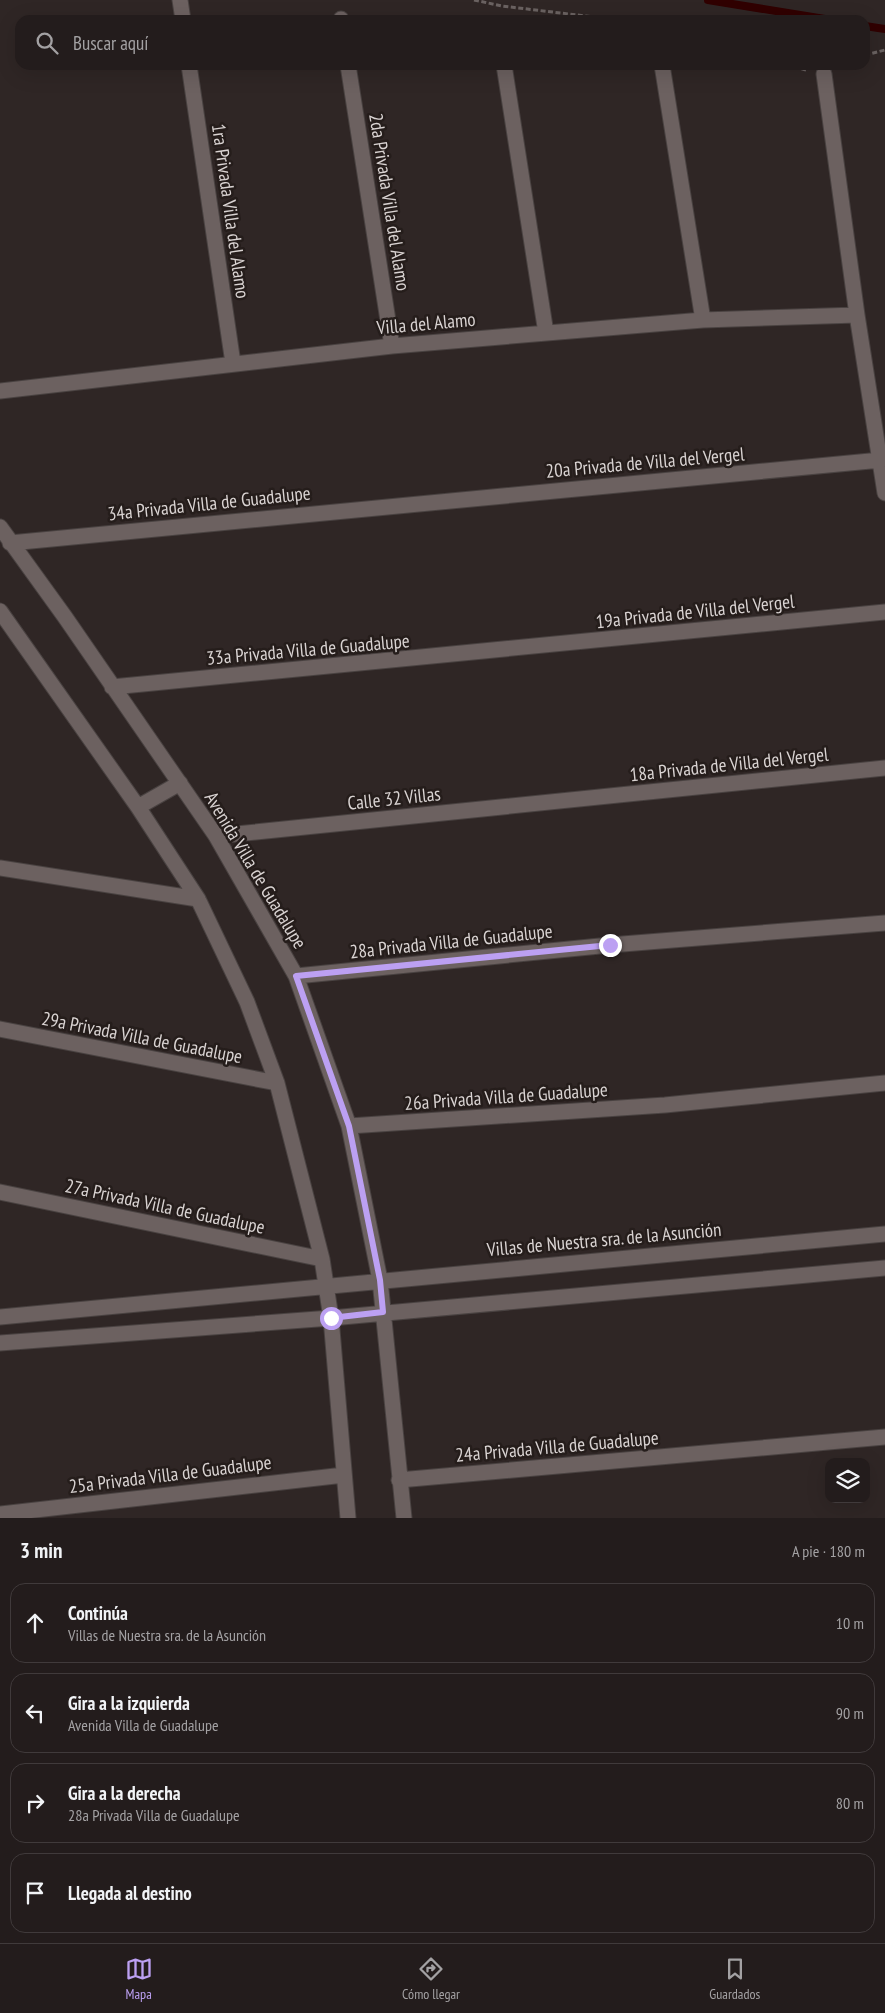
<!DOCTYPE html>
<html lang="es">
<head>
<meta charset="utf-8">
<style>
  body { margin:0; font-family:"PT Sans Narrow",sans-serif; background:#2f2929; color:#f1f3f6 }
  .controls { position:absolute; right:15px; bottom:15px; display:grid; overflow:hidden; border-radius:10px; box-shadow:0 5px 20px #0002 }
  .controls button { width:45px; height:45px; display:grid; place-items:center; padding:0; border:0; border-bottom:1px solid #403a3b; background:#231c1c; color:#f1f3f6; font:25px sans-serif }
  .stop { position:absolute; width:15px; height:15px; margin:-11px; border:4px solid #bca0f2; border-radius:50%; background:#fff }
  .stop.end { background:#bca0f2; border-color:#fff; box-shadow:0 1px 5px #0008 }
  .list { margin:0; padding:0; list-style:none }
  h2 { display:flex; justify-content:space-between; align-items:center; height:65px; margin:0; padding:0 20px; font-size:21px }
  h2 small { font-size:16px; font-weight:400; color:#a3a1a3 }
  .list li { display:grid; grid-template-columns:32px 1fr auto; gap:15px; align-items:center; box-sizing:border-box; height:80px; margin:0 10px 10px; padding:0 10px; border:1px solid #403a3b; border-radius:15px }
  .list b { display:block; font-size:19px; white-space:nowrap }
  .list p { margin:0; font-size:16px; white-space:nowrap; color:#a3a1a3 }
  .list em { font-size:16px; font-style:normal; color:#a3a1a3 }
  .icon { flex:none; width:28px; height:28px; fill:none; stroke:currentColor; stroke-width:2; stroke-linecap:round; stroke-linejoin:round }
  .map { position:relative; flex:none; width:885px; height:1518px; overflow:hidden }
  .search { position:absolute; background:#231c1c; box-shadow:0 5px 20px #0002; left:15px; right:15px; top:15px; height:55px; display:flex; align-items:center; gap:12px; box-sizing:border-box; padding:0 18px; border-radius:15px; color:#a3a1a3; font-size:19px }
  .sheet { height:425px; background:#231c1c }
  nav { display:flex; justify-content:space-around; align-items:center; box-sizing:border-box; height:70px; border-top:1px solid #403a3b; background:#231c1c; font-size:14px; color:#a3a1a3 }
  nav a { display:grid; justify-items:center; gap:2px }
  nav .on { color:#bca0f2 }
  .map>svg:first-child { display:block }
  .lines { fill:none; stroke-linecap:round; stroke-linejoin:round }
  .stream { stroke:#300000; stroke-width:8 }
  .minor-casing { stroke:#494241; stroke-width:17 }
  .path { stroke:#6a6261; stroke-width:3; stroke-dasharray:5 2.5; stroke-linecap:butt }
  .minor { stroke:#6c6160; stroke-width:15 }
  .route { stroke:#bca0f2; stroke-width:6 }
  .labels { text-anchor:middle; stroke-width:5; stroke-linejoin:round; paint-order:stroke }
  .street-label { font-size:19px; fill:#d9d3d2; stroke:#251d1b }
</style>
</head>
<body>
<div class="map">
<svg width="885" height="1518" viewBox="0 0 885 1518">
  <rect width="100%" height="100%" fill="#2f2625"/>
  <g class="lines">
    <path class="stream" d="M708,0L831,20
      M865,26L885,29"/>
    <defs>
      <path id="minor" d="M180,0L183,20
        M341,19V20
        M189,65L233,363
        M348,65L392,346
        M504,65L546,333
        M662,65L703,320
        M824,74L857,315L885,493
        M0,391L392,346L703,320L857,315
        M0,527L65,617L216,836L296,976L349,1126L380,1280L404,1518
        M10,543L881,460
        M0,611L138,807L198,899L247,1002L277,1083L322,1259L331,1318L348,1518
        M112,687L885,612
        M138,807L180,783
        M216,836L885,768
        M0,868L198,899
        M296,976L610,945L885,923
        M0,1029L277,1083
        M349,1126L665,1105L885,1083
        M0,1192L322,1259
        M0,1317L885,1234
        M0,1343L331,1318L885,1268
        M399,1480L885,1437
        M0,1514L344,1475"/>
    </defs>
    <use href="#minor" class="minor-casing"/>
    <path class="path" d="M474,0L502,6L619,20
      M865,55L885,50
      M787,65L806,70"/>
    <use href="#minor" class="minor"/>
  </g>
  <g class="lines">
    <path class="route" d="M331,1318L383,1312L380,1280L349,1126L296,976L610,945"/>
  </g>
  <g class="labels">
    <g class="street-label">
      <text transform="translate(390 202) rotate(81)" y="7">2da Privada Villa del Alamo</text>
      <text transform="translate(231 211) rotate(82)" y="7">1ra Privada Villa del Alamo</text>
      <text transform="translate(426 323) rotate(-5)" y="7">Villa del Alamo</text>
      <text transform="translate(645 462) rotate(-5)" y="7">20a Privada de Villa del Vergel</text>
      <text transform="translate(209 503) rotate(-6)" y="7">34a Privada Villa de Guadalupe</text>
      <text transform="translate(695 611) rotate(-6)" y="7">19a Privada de Villa del Vergel</text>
      <text transform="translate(308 649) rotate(-5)" y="7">33a Privada Villa de Guadalupe</text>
      <text transform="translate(729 764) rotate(-6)" y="7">18a Privada de Villa del Vergel</text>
      <text transform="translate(394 798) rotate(-6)" y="7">Calle 32 Villas</text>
      <text transform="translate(256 870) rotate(59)" y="7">Avenida Villa de Guadalupe</text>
      <text transform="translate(451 941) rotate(-6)" y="7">28a Privada Villa de Guadalupe</text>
      <text transform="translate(142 1037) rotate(11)" y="7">29a Privada Villa de Guadalupe</text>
      <text transform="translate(506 1096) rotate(-4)" y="7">26a Privada Villa de Guadalupe</text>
      <text transform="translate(165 1206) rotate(12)" y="7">27a Privada Villa de Guadalupe</text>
      <text transform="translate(604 1239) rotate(-5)" y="7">Villas de Nuestra sra. de la Asunción</text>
      <text transform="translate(557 1446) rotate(-5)" y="7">24a Privada Villa de Guadalupe</text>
      <text transform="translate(170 1474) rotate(-7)" y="7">25a Privada Villa de Guadalupe</text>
    </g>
  </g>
</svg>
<div class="controls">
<button><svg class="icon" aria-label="layers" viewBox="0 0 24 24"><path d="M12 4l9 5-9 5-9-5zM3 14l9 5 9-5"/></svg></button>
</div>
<div class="stop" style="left:331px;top:1318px"></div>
<div class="stop end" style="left:610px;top:945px"></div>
<div class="search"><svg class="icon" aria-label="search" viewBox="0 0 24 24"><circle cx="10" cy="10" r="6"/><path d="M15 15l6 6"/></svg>Buscar aquí</div>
</div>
<section class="sheet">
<h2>3 min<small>A pie · 180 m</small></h2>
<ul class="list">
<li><svg class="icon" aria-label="ahead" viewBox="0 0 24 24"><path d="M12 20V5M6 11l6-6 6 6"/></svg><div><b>Continúa</b><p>Villas de Nuestra sra. de la Asunción</p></div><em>10 m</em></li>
<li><svg class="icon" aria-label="left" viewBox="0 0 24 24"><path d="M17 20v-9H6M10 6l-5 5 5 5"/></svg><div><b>Gira a la izquierda</b><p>Avenida Villa de Guadalupe</p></div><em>90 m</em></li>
<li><svg class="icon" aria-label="right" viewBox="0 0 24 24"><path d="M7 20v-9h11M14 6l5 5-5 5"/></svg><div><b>Gira a la derecha</b><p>28a Privada Villa de Guadalupe</p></div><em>80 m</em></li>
<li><svg class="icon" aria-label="arrive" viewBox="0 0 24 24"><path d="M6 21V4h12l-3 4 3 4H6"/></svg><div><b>Llegada al destino</b></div></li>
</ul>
</section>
<nav>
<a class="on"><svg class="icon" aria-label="map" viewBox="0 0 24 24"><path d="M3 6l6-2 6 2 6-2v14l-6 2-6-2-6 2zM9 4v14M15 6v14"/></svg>Mapa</a>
<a><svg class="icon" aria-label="directions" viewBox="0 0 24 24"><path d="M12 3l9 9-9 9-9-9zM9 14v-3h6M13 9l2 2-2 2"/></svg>Cómo llegar</a>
<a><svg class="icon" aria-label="saved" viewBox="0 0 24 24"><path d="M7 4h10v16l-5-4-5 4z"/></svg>Guardados</a>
</nav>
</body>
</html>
